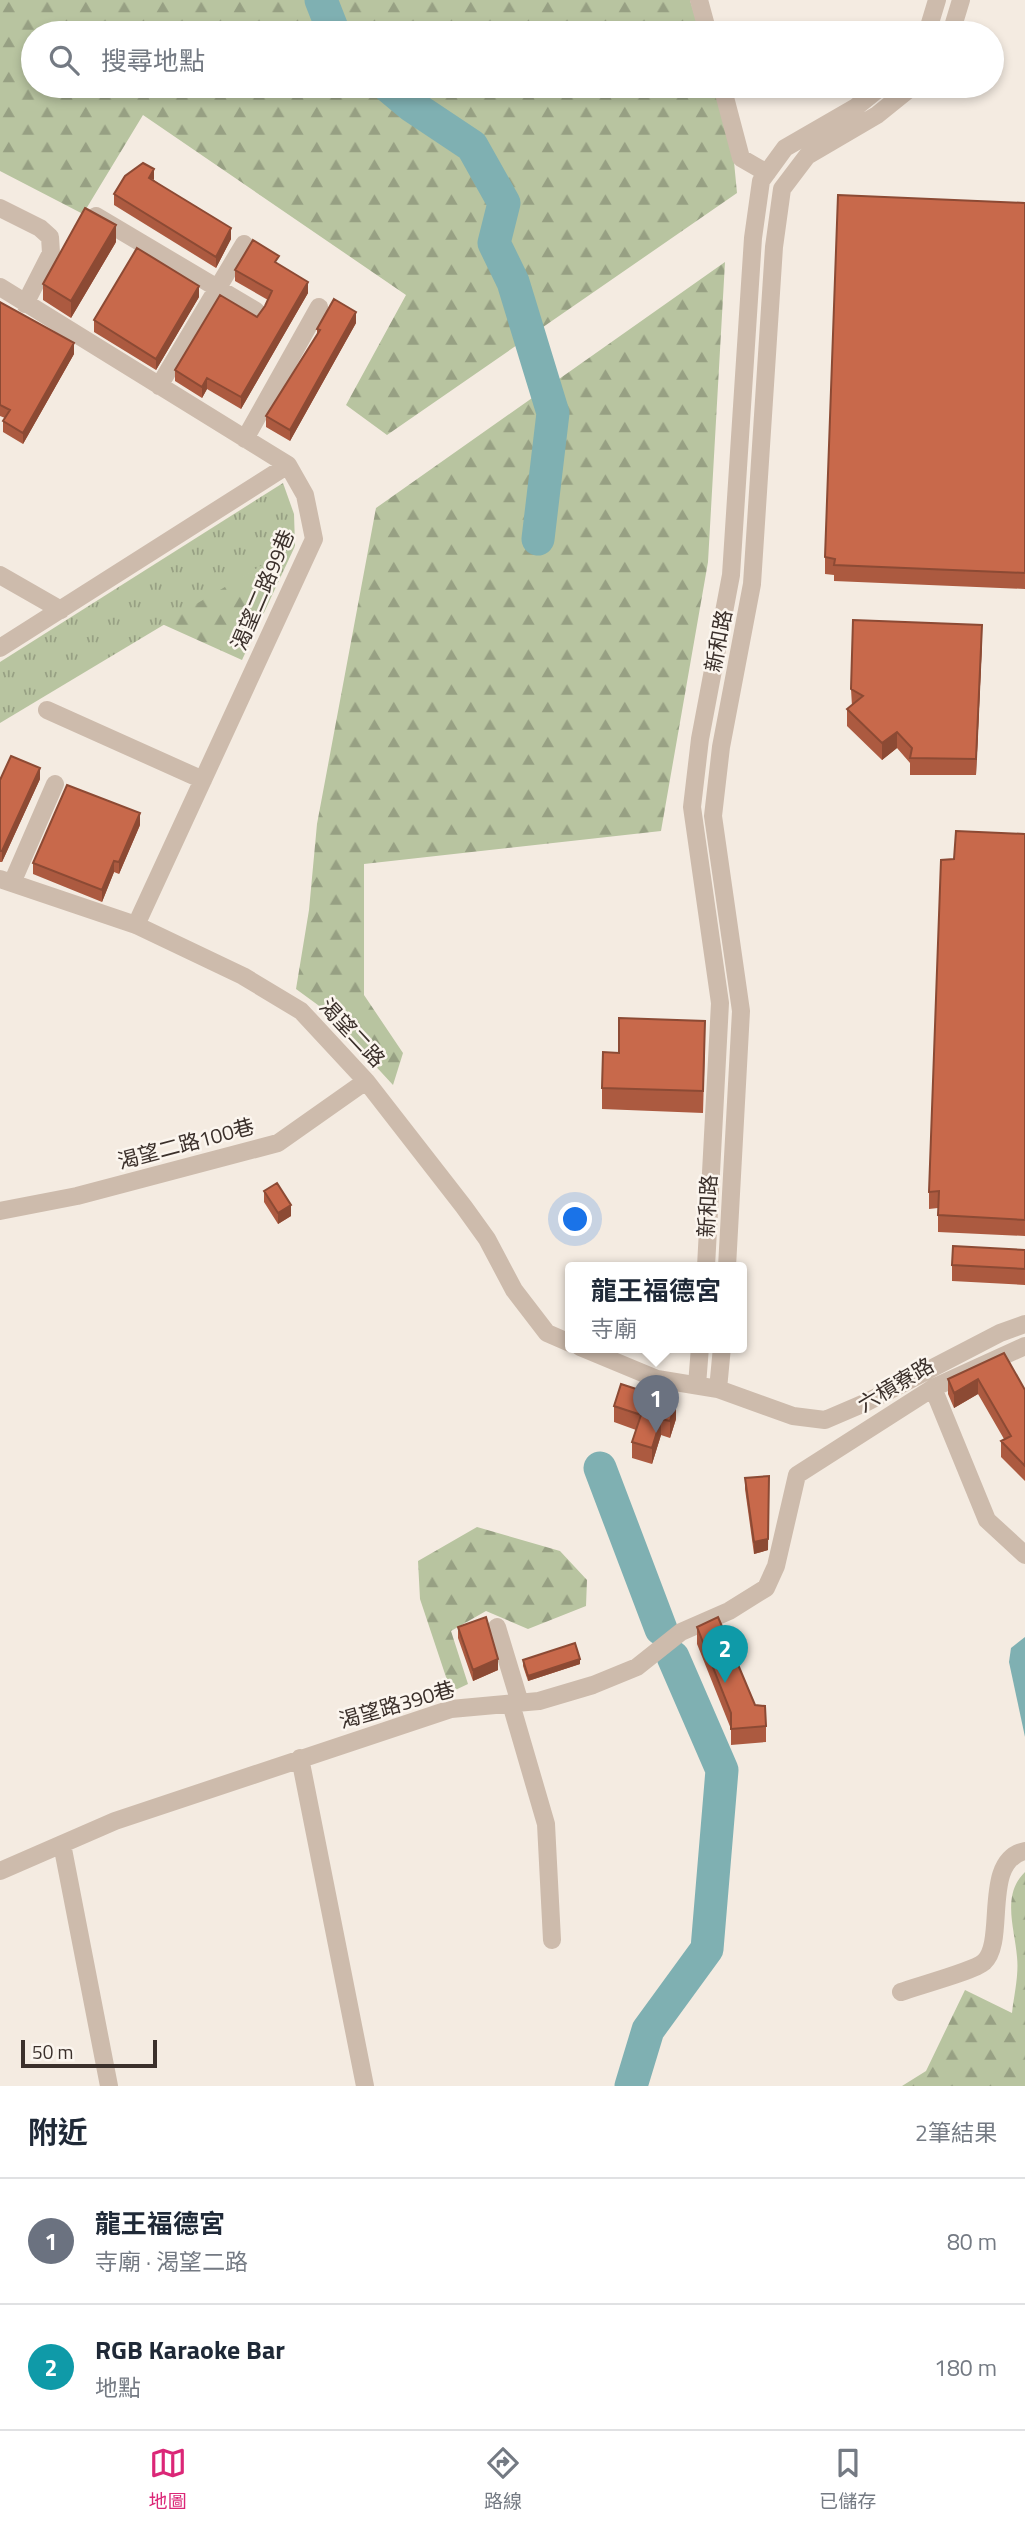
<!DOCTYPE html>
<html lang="zh-TW">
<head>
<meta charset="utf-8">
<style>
  body { margin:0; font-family:"Titillium Web","Noto Sans TC",sans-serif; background:#f6f6f7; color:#1f2937 }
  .scale { position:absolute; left:21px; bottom:18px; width:136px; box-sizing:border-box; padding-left:7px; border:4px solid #3b302b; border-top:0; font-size:19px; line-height:24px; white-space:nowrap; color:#3b302b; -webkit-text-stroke:5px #fbf5ee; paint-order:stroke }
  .you { position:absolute; left:576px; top:1220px; width:24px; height:24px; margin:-18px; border:5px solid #fff; border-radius:50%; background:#1a73e8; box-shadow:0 0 0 10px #1a73e833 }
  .badge { display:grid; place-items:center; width:46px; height:46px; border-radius:50%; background:#db2777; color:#fff; font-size:23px; font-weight:700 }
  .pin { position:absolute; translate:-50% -58px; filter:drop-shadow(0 2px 4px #0008) }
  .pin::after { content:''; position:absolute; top:37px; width:24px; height:21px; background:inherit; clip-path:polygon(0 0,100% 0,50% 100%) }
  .popup { position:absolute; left:565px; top:1262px; width:182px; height:91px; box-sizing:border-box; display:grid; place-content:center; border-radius:7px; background:#fff; filter:drop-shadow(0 2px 5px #0005); font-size:23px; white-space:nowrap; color:#747a83 }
  .popup b { font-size:26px; color:#1f2937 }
  .popup::after { content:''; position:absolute; left:50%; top:100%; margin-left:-14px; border:14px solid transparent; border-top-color:#fff }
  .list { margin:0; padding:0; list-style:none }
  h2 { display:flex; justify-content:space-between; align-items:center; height:91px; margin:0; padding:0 28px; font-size:30px }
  h2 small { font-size:23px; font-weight:400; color:#747a83 }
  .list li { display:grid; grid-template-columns:46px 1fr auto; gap:21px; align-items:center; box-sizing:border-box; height:126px; padding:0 28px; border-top:2px solid #e0e1e3 }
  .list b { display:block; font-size:26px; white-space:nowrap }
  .list p { margin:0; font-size:23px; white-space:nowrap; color:#747a83 }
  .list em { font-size:23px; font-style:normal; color:#747a83 }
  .icon { flex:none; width:38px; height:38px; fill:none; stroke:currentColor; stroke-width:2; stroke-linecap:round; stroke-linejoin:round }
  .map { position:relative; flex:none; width:1025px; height:2086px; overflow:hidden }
  .search { position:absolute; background:#fff; box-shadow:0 4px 10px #0003; left:21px; right:21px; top:21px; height:77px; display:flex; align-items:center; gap:18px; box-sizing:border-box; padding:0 24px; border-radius:38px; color:#747a83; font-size:26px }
  .sheet { height:343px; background:#fff }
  nav { display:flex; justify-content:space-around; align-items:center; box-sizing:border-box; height:98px; border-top:2px solid #e0e1e3; background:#fff; font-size:19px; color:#747a83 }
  nav a { display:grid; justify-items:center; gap:4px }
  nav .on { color:#db2777 }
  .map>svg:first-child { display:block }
  .grass { fill:url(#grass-tufts) }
  .forest { fill:url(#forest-firs) }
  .water { fill:#7fb0b2 }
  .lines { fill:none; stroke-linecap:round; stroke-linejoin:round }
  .river { stroke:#7fb0b2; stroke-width:33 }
  .minor { stroke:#cdbbac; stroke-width:18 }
  .wall { fill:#ac5a40 }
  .shaded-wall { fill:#8c4a34 }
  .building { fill:#c8694b; stroke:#8c4a34; stroke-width:2 }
  .labels { text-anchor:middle; stroke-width:5; stroke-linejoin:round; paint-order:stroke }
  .street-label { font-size:21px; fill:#3b302b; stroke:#fbf5ee }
</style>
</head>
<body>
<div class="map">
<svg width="1025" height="2086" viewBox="0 0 1025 2086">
  <defs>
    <pattern id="grass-tufts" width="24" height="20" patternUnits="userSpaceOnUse" patternTransform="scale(1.75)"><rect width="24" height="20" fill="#b8c4a0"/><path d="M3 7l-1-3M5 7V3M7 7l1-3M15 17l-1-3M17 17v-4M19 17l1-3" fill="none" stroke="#97a083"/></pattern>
    <pattern id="forest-firs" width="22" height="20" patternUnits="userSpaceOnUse" patternTransform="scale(1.75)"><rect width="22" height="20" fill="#b8c4a0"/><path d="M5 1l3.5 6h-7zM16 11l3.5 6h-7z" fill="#97a083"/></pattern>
  </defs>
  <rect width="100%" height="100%" fill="#f4ebe1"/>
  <path class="grass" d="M283,483L294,514L295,546L0,723V662Z"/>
  <path class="forest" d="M0,0H690L700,33H33V86H715L732,141L737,193L387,435L346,405L406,295L143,115L83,214L0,171Z
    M725,262L708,562L661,831L364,864V995L403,1053L393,1085L322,1008L296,989L309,910L317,824L376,508Z
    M295,546L242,660L162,624Z
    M477,1527L560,1551L587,1580L586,1606L528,1629L486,1611L451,1631L468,1684L451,1692L420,1599L418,1561Z
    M1025,1872V2086H902L926,2071L965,1990L1012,2013C1014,1995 1019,1975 1017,1957C1015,1929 1001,1895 1025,1872Z"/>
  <path class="water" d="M1025,1637V1737L1009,1662L1011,1648Z"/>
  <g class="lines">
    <path class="river" d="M321,0L334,33
      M388,86L412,106L472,146L504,203L494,243L513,282L553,413L538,539
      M600,1468L661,1629
      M631,2086L648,2030L707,1949L722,1770L673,1657"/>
    <path class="minor" d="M699,0L708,33
      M927,33L937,0
      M951,33L961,0
      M722,86L741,158L767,173
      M0,208L40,228L50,237L51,253L25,304
      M96,216L256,311
      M0,287L288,465L305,495L314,539L136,925
      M159,386L244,244
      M245,439L319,307
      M0,575L61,610
      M0,648L288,465
      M47,710L203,780
      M0,879L136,925L243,976L301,1011L366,1081L464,1207L487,1239L514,1290L547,1333L570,1343
      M12,883L55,784
      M0,1211L77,1196L278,1143L366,1081
      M706,1267L720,1003L692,807L700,739L731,575L753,238L761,181L785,148L856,107L882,86
      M727,1267L741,1011L713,816L721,747L752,584L774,247L782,189L807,156L877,115L913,86
      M580,1347L657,1379L718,1389L793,1416L825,1420L867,1402L1000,1333L1025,1324
      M697,1385L700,1347
      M933,1388L987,1520L1025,1555
      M718,1389L722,1347
      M497,1627L520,1703
      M511,1704L546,1824L552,1940
      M300,1758L365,2086
      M62,1844L109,2086
      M0,1871L115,1821L451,1709L539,1701L593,1685L637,1667L681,1632L729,1611L766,1588L776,1566L797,1475L933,1388L1025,1346
      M901,1992C917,1986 974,1971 984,1962C1007,1941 981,1860 1025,1851"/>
  </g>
  <path class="wall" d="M154,180L231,239L216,268L114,205V194Z
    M1025,203V589L834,581V575L825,574V557Z
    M116,242L71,318L43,300V284Z
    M279,265L308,293L241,409L207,389L202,398L175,381V370L257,317L265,306L268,300L235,281V270Z
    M199,297L156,370L94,332V320Z
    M0,302L74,354L23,444L3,432V421L5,418L0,416Z
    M356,323L290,441L266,427V416L317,335V329Z
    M982,642L976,775H910V763L897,748L882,760L847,726V709L852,706L851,689Z
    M40,779L2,862H0V780Z
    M140,825L119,874L114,872L102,902L33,874V863Z
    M1025,834V1236L938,1232V1208L929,1209V1192L954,859Z
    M705,1042L703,1113L602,1109V1088L619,1053Z
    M264,1191L291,1216L278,1224L264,1202Z
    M1025,1250V1285L952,1281V1265Z
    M1004,1353L1025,1390V1481L1001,1457V1441L1004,1439L978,1394L954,1408L948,1394V1379Z
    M614,1406L676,1419L670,1438L661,1435L652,1464L632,1458V1442L636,1430L614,1422Z
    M745,1478L768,1550L754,1554L745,1489Z
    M458,1627L498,1670L473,1681L458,1638Z
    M697,1627L755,1705L766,1726V1742L731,1745V1729L697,1644Z
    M523,1660L580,1664L528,1681L523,1666Z"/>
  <path class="shaded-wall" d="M154,169V180L149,178Z
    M116,225V242L71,318V301Z
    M231,228V239L216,268V257Z
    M308,282V293L241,409V397Z
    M199,286V297L156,370V359Z
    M356,312V323L290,441V430Z
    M74,343V354L23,444V433Z
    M207,378V389L202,398V387Z
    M982,625V642L976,775V759Z
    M897,732V748L882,760V743Z
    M40,768V779L2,862V851Z
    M140,813V825L119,874V862Z
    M114,861V872L102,902V890Z
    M291,1205V1216L278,1224V1213Z
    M978,1379V1394L954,1408V1393Z
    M676,1402V1419L670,1438V1421Z
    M661,1419V1435L652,1464V1448Z
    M769,1476L768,1550L754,1554V1542Z
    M498,1659V1670L473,1681V1670Z
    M580,1659V1664L528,1681V1676Z"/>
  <path class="building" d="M143,163L154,169L149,178L231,228L216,257L114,194L125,176Z
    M838,195L1025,203V573L834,565L835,559L825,557Z
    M85,208L116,225L71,301L43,284Z
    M253,240L279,256L275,262L308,282L241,397L207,378L202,387L175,370L220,295L257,317L265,306L272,291L235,270Z
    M137,248L199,286L156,359L94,320Z
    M334,299L356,312L290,430L266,416L320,330L317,329Z
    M0,302L74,343L23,433L3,421L10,410L0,405Z
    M853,620L982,625L976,759L910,758L912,748L897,732L882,743L847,709L863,696L851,689Z
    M11,756L40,768L2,851H0V780Z
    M67,785L140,813L119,862L114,861L102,890L33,863Z
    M956,831L1025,834V1220L938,1215L939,1191L929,1192L941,860L954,859Z
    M619,1018L705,1021L703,1091L602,1088L603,1052L619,1053Z
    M277,1183L291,1205L278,1213L264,1191Z
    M953,1246L1025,1250V1269L952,1265Z
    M1004,1353L1025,1390V1466L1001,1441L1011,1436L978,1379L954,1393L948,1379Z
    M621,1384L676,1402L670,1421L661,1419L652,1448L632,1442L641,1415L614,1406Z
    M769,1476L768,1539L754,1542L745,1478Z
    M486,1617L498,1659L473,1670L458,1627Z
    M718,1617L755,1705L765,1706L766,1726L731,1729V1713L697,1627Z
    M575,1643L580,1659L528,1676L523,1660Z"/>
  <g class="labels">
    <g class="street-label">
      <text transform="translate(263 590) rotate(-67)" y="7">渴望二路99巷</text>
      <text transform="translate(719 641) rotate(-79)" y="7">新和路</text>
      <text transform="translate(352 1033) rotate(47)" y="7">渴望二路</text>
      <text transform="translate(186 1144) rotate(-15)" y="7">渴望二路100巷</text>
      <text transform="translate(708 1206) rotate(-87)" y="7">新和路</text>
      <text transform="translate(896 1385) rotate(-31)" y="7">六槓寮路</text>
      <text transform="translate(397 1705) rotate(-16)" y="7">渴望路390巷</text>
    </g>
  </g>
</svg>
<div class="scale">50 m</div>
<div class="you"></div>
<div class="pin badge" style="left:656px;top:1433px;background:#6b7280">1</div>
<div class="popup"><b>龍王福德宮</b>寺廟</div>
<div class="pin badge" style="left:725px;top:1683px;background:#0f9aa8">2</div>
<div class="search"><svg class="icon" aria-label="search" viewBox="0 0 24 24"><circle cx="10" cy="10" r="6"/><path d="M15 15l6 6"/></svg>搜尋地點</div>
</div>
<section class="sheet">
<h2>附近<small>2筆結果</small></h2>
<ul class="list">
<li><span class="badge" style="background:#6b7280">1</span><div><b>龍王福德宮</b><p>寺廟 · 渴望二路</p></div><em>80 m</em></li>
<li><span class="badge" style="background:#0f9aa8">2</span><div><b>RGB Karaoke Bar</b><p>地點</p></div><em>180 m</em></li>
</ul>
</section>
<nav>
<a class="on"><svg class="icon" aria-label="map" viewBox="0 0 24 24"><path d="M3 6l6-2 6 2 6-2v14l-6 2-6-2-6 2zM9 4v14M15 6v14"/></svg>地圖</a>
<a><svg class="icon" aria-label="directions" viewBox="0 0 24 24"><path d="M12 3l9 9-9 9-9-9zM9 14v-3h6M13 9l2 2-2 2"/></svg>路線</a>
<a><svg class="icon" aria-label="saved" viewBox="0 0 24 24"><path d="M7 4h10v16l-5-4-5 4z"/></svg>已儲存</a>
</nav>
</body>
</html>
